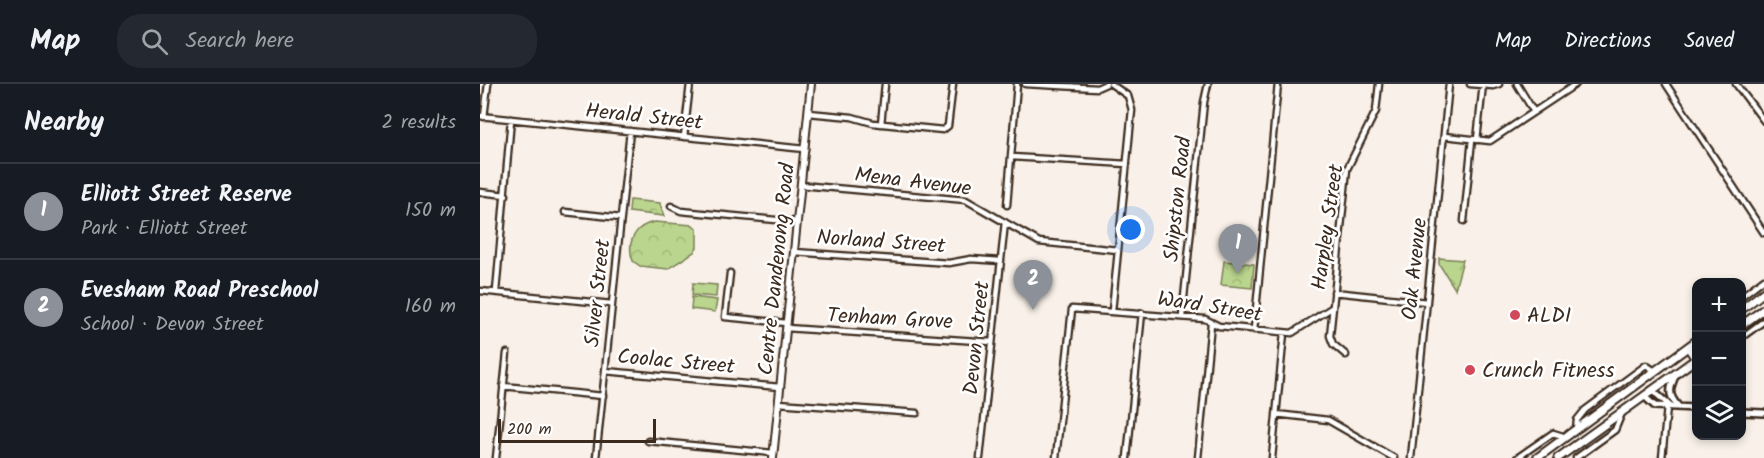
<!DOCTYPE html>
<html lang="en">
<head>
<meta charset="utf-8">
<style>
  body { margin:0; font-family:Kalam,sans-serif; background:#242831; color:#f1f3f6 }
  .controls { position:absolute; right:18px; bottom:18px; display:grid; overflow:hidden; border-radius:12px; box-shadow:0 3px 9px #0003 }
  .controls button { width:54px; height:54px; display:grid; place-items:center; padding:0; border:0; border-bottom:2px solid #363941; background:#171b24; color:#f1f3f6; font:30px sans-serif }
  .scale { position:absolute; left:18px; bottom:15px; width:158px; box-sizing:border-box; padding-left:6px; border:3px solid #3b2a1e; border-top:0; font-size:16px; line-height:21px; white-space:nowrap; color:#3b2a1e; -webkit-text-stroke:4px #fff; paint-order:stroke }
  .you { position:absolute; left:651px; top:146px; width:21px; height:21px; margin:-15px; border:4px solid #fff; border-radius:50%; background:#1a73e8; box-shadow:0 0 0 9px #1a73e833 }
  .badge { display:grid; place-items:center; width:39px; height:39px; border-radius:50%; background:#8c9099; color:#fff; font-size:20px; font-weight:700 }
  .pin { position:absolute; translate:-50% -50px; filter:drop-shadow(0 2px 3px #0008) }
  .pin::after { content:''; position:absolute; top:32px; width:21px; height:18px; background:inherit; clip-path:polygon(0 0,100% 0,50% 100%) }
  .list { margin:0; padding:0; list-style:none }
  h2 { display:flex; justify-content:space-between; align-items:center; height:78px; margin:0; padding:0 24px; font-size:26px }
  h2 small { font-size:20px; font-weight:400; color:#9ea1a6 }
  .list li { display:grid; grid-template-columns:39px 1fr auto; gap:18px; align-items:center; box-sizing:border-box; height:96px; padding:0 24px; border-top:2px solid #363941 }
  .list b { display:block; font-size:22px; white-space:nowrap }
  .list p { margin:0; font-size:20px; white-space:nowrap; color:#9ea1a6 }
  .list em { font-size:20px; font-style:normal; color:#9ea1a6 }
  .icon { flex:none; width:33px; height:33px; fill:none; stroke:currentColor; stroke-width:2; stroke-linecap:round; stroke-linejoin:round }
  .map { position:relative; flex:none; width:1284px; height:374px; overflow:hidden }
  header { display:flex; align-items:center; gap:36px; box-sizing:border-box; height:84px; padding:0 30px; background:#171b24; border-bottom:2px solid #363941 }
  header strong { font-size:28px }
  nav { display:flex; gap:33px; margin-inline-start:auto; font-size:21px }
  .search { width:420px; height:54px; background:#242831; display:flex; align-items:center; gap:15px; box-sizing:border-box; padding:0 21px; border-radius:24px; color:#9ea1a6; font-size:22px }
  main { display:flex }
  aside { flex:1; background:#171b24 }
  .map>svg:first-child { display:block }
  .park { fill:url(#park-crowns); stroke:#7a8056; stroke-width:1.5 }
  .pitch { fill:#bad58d; stroke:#7a8056; stroke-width:1.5 }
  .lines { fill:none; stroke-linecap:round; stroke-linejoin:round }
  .minor-casing { stroke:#3b2a1e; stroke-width:9 }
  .tertiary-casing { stroke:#3b2a1e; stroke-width:10 }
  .secondary-casing { stroke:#3b2a1e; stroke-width:10 }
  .trunk-casing { stroke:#3b2a1e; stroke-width:11 }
  .minor { stroke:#fff; stroke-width:4.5 }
  .tertiary { stroke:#fff; stroke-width:5 }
  .secondary { stroke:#fff; stroke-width:6 }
  .trunk { stroke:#fff; stroke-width:7 }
  .poi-dot { fill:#d1495b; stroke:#fff; stroke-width:2 }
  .labels { text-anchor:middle; stroke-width:5; stroke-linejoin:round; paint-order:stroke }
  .street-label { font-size:21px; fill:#3b2a1e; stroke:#fff }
  .poi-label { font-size:21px; fill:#3b2a1e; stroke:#fff; text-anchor:start }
</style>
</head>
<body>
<header>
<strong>Map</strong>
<div class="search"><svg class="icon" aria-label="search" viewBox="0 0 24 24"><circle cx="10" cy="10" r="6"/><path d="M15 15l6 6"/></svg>Search here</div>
<nav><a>Map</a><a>Directions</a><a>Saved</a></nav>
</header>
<main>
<aside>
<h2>Nearby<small>2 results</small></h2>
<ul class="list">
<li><span class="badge">1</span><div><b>Elliott Street Reserve</b><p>Park · Elliott Street</p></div><em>150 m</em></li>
<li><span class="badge">2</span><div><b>Evesham Road Preschool</b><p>School · Devon Street</p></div><em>160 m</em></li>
</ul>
</aside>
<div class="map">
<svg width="1284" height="374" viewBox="0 0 1284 374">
  <defs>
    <pattern id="park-crowns" width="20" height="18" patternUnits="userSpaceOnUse" patternTransform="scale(1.5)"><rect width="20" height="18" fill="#bad58d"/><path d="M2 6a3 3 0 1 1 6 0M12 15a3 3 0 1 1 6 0" fill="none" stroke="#a1b779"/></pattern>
  </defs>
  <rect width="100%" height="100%" fill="#f9f1e9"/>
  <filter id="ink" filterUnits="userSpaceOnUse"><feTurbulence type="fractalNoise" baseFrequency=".0167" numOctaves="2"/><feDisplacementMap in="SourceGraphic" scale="12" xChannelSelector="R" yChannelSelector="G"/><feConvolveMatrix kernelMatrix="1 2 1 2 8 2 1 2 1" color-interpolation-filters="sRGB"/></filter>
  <g filter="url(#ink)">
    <path class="park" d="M150,116L180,119L184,132L149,128Z
      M175,138L213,141L217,145V163L214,168L188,185L160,182L153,177C146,158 155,141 175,138Z
      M959,174L983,176L975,205L959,180Z
      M744,177L774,180L772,204L741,201Z"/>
    <path class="pitch" d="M213,199L237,201L236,213L212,211Z
      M212,213L237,216L235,228L211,225Z"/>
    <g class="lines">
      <defs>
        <path id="minor" d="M545,0L617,4L626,0
          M631,0L648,12L652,26L632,227
          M990,0L1013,2L1019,0
          M1037,0L1054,28
          M1186,0L1284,149
          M1256,0L1284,37
          M328,29L372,33L393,39L463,46L468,42L473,0
          M0,32L325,65
          M4,33L8,0
          M401,40L405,0
          M964,52L1010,57L1096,0
          M204,53L210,0
          M997,56L1003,0
          M532,73L647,80
          M321,101L486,116L559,158L638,166
          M0,108L26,111
          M527,121L537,0
          M191,122L201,127L317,138
          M85,128L141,134
          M984,137L992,55
          M314,168L469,179L491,175L521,177
          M250,189L245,233L307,239
          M0,207L132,220
          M16,208L31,35
          M854,208L947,218
          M1262,212L1284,195
          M702,233L724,18L728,0
          M306,244L512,258
          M774,246L798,0
          M1262,253L1284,237
          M866,271L853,260L850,252L867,85L896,27L899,0
          M125,287L300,303
          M23,302L123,312
          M298,319L437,329
          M796,330L848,336L914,374
          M1096,346L1097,336L1105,326L1166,281L1175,287
          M168,357L293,369
          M16,374L27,269
          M116,374L150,47
          M500,374L525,138
          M576,374L592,225L725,235L739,242L812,249L853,223
          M647,374L662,229
          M718,374L731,239
          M792,374L804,249
          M931,374L969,0
          M1037,374L1073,349L1086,353
          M1096,374L1135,346L1142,329
          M1182,374L1187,323"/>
        <path id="tertiary" d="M1196,290C1190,303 1187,311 1198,322
          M1172,306L1190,322
          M1164,312L1175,322L1216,324
          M1262,328L1284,329"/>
        <path id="secondary" d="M293,374L331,0"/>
        <path id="trunk" d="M1262,225L1284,208
          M1262,241L1284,225
          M1057,374L1216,257
          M1078,374L1216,275L1208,263"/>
      </defs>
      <use href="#minor" class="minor-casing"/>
      <use href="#tertiary" class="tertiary-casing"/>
      <use href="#secondary" class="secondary-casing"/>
      <use href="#trunk" class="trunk-casing"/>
      <use href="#minor" class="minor"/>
      <use href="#tertiary" class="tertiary"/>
      <use href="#secondary" class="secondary"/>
      <use href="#trunk" class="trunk"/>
    </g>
  </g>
  <g class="poi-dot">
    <circle cx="1035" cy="231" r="6"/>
    <circle cx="990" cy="286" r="6"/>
  </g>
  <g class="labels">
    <g class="street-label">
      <text transform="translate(164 32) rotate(6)" y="7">Herald Street</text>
      <text transform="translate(433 97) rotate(7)" y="7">Mena Avenue</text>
      <text transform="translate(697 115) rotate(-84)" y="7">Shipston Road</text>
      <text transform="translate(847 143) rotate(-82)" y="7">Harpley Street</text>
      <text transform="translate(401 157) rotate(4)" y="7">Norland Street</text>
      <text transform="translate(296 185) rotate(-84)" y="7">Centre Dandenong Road</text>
      <text transform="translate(934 185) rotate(-84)" y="7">Oak Avenue</text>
      <text transform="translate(117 209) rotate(-84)" y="7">Silver Street</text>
      <text transform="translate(730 222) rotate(9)" y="7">Ward Street</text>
      <text transform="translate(410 234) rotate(3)" y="7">Tenham Grove</text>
      <text transform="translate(496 254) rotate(-84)" y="7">Devon Street</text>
      <text transform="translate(196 277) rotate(5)" y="7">Coolac Street</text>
    </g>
    <g class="poi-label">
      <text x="1047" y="238">ALDI</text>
      <text x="1002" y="293">Crunch Fitness</text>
    </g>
  </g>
</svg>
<div class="controls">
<button>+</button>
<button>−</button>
<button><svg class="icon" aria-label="layers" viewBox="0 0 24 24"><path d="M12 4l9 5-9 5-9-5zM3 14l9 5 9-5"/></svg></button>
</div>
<div class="scale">200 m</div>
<div class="you"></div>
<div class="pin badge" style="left:758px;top:190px">1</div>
<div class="pin badge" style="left:553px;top:226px">2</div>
</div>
</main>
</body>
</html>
